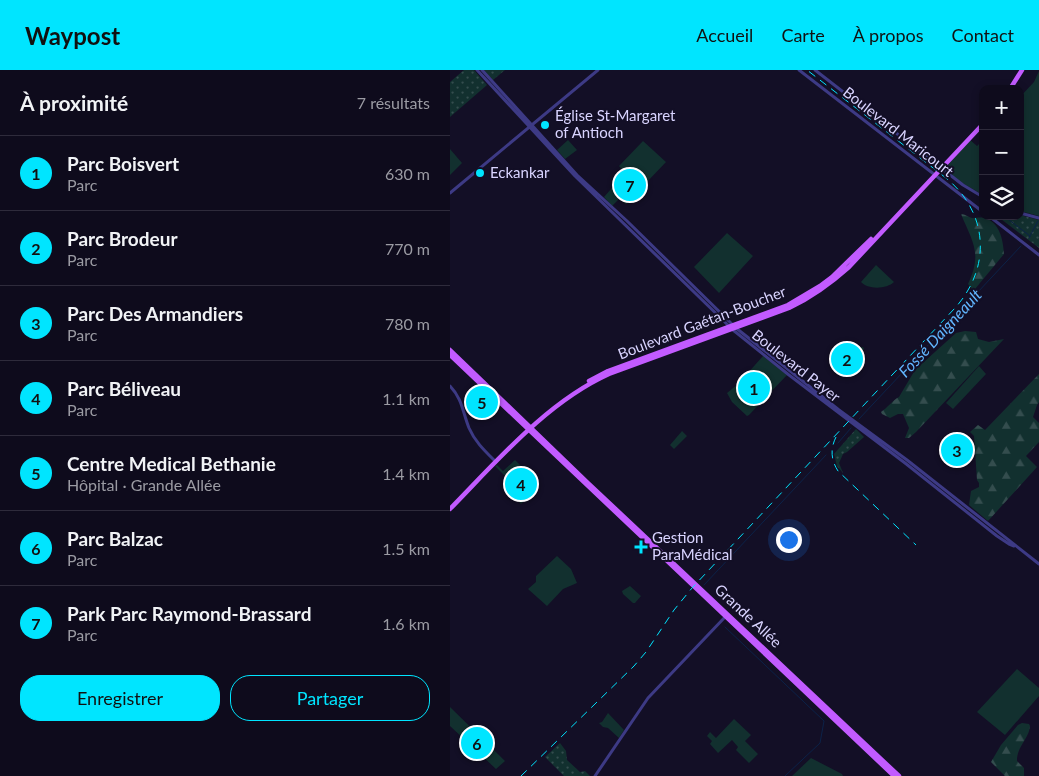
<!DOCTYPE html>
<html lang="fr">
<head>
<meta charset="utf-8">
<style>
  body { margin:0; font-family:Lato,sans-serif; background:#171425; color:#f1f3f6 }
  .controls { position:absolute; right:15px; top:15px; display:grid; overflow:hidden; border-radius:10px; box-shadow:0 2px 8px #0003 }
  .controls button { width:45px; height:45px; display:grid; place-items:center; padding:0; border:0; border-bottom:1px solid #2e2b3b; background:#0e0b1c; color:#f1f3f6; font:25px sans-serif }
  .you { position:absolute; left:338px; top:469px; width:18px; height:18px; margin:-12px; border:4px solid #fff; border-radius:50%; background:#1a73e8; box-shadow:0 0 0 8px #1a73e833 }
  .badge { display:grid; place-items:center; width:32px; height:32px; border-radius:50%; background:#00e5ff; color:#111; font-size:16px; font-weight:700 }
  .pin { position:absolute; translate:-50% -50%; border:2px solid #fff; box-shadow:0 1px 5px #0006 }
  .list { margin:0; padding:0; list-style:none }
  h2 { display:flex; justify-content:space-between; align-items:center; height:65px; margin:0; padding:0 20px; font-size:21px }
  h2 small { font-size:16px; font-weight:400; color:#9b9ba3 }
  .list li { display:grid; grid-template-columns:32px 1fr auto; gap:15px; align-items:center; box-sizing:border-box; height:75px; padding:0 20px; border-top:1px solid #2e2b3b }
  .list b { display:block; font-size:19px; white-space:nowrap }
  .list p { margin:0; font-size:16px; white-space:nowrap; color:#9b9ba3 }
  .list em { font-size:16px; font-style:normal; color:#9b9ba3 }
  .actions { display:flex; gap:10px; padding:15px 20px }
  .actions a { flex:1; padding:11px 0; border:1px solid #00e5ff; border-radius:20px; text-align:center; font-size:18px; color:#00e5ff }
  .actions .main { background:#00e5ff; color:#111 }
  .icon { flex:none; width:28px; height:28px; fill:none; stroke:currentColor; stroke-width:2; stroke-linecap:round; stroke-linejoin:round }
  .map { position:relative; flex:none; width:589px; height:706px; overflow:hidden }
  header { display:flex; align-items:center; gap:30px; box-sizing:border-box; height:70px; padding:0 25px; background:#00e5ff; color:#111 }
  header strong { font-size:24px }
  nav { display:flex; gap:28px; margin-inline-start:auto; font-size:18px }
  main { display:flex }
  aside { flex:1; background:#0e0b1c }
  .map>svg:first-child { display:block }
  .grass { fill:url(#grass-dots) }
  .forest { fill:url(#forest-firs) }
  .park { fill:#12302f }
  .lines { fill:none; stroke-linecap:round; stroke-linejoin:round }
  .stream { stroke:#0c2248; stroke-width:1 }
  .minor { stroke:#3d3a85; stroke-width:3 }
  .major { stroke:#c25bff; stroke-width:4.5 }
  .rail { stroke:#00e5ff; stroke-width:1; stroke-dasharray:8 6; stroke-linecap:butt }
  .poi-dot { fill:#00e5ff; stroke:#130f26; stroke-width:2 }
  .labels { text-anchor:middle; stroke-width:4; stroke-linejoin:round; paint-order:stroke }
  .poi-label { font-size:15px; fill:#d9d4ff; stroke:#130f26; text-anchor:start }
  .street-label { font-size:15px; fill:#d9d4ff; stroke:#130f26 }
  .water-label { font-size:16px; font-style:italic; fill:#62b6ff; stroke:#130f26 }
</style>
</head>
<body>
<header>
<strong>Waypost</strong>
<nav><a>Accueil</a><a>Carte</a><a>À propos</a><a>Contact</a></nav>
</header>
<main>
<aside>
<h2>À proximité<small>7 résultats</small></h2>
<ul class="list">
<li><span class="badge">1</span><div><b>Parc Boisvert</b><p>Parc</p></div><em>630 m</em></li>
<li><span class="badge">2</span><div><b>Parc Brodeur</b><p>Parc</p></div><em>770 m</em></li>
<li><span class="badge">3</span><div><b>Parc Des Armandiers</b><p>Parc</p></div><em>780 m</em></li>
<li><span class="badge">4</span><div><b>Parc Béliveau</b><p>Parc</p></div><em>1.1 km</em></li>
<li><span class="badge">5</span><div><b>Centre Medical Bethanie</b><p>Hôpital · Grande Allée</p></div><em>1.4 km</em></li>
<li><span class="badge">6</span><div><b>Parc Balzac</b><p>Parc</p></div><em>1.5 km</em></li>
<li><span class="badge">7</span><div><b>Park Parc Raymond-Brassard</b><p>Parc</p></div><em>1.6 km</em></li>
</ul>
<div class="actions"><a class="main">Enregistrer</a><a>Partager</a></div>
</aside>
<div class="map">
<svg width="589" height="706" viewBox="0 0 589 706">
  <defs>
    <pattern id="grass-dots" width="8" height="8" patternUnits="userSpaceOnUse" patternTransform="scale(1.25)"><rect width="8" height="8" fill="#12302f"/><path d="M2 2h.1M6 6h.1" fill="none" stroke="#344d4e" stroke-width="1.8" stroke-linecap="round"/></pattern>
    <pattern id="forest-firs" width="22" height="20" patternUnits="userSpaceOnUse" patternTransform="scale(1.25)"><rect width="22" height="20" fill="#12302f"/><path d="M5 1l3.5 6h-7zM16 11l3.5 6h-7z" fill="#344d4e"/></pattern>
  </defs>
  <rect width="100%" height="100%" fill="#130f26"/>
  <path class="grass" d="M14,0H24L37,15L0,47V12Z
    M34,0H55L43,10Z
    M570,145L589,150V178L547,146H570Z
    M406,359L414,367L397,382L393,384L389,393L393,403L387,396L384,384Z
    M110,673L116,681L117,690L130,702L135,701L140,706H114L95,687Z"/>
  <path class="forest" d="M511,144C515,144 518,147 522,148C526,148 530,147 534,148C550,152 553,170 554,184L525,219H522L518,214C533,183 522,171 511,144Z
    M515,261L526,262L528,269L539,272L554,269L466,362L459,368H455L459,358L453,344H448L440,348L432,344L431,342C437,338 443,330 449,327L465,300L506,263Z
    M589,304V332L587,335L583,347L589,353V372L576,386L587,397L538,451L519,435L521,421L529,417V413L527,410L524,366L520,362L528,355L535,360Z
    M572,653L579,654L580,656C579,669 567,676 567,691L574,698V706H555L541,692L551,675L568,655Z"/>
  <path class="park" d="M589,1V146L570,141V27L584,12Z
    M519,69L527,76L533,70V125L514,114L494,100Z
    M118,70L127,80L115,89L107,80Z
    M193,71L216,92L176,134L169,129L162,136L154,127L175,103L169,96Z
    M0,79L12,93L0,105Z
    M277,163L303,186L269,223L244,197Z
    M426,195L444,212C437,219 418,220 411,212Z
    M398,277H413L414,279L400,295H396L382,284V282Z
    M313,286L337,305L299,345L297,346L282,332L277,323L288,314Z
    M529,296L536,304L503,339L496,333Z
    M232,361L237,366L224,379L220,375Z
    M508,368L514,373C516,380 513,383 509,388L498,378Z
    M65,390L73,398L72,400L76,409L86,419L71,434L69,432L75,426L45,396L47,395L53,401Z
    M107,486L121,499L127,513L113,519L97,536L78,519L86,512V506Z
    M180,516L191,526L185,533H183L173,524L172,521Z
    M567,599L589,618V626L555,665L527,642Z
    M0,637L55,691L46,699L0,656Z
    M158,643L174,660L169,668L158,658L153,657L149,653L152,652Z
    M284,649L301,665L295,671L308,684L299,693L286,680L288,677L282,670L268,683L260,674L262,671L257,666L260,662L266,668Z
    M361,688L392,704L393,706H342Z"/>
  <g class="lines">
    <path class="stream" d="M554,146L580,166L579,168
      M580,166L588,151
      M409,349L571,176
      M388,373L401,358
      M254,515L376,385
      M275,557L374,651L370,673L335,706"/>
    <path class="minor" d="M27,0L125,106L283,260L339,305L455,393L547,466L559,474L564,476
      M32,0L127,105L177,151L286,258L389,340L457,390L589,494
      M349,0L533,142
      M365,0L513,115L533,127
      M0,123L148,0
      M570,143L589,148
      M539,146L589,185
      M0,316C12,328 13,343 19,358C25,372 36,382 46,392
      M145,706L198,628L276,546"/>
    <path class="major" d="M560,19L572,0
      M0,280L138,413L449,706
      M0,285L444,706
      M139,311L158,301L338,235L370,216L382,207L421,169
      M0,439C47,391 97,332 159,304L339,238C362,227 380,214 399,197L533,54"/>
    <path class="rail" d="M386,367C380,379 381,390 388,401L466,475
      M71,706L184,596L196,582L224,540L242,518L505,238C542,197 538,142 496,108L357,0"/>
  </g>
  <g class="poi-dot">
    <circle cx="95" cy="55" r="5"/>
    <circle cx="30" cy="103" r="5"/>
    <path d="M188.5 469.5h5v5h5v5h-5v5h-5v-5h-5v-5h5z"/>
  </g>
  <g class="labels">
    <g class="poi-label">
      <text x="105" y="51">Église St-Margaret<tspan x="105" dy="17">of Antioch</tspan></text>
      <text x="40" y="108">Eckankar</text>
      <text x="202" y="473">Gestion<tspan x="202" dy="17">ParaMédical</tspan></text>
    </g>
    <g class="street-label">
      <text transform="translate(448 62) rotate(38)" y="5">Boulevard Maricourt</text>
      <text transform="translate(252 253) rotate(-21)" y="5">Boulevard Gaétan-Boucher</text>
      <text transform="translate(346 296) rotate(38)" y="5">Boulevard Payer</text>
      <text transform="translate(298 546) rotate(43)" y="5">Grande Allée</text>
    </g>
    <g class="water-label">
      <text transform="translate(490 263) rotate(-47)" y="6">Fossé Daigneault</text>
    </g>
  </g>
</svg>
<div class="controls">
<button>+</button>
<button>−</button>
<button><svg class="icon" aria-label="layers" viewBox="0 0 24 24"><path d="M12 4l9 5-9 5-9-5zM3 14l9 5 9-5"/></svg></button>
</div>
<div class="you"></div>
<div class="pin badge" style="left:304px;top:318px">1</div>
<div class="pin badge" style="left:397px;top:289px">2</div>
<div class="pin badge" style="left:507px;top:380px">3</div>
<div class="pin badge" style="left:71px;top:414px">4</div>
<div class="pin badge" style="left:32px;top:332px">5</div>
<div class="pin badge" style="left:27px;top:673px">6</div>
<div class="pin badge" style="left:180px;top:115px">7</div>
</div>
</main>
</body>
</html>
